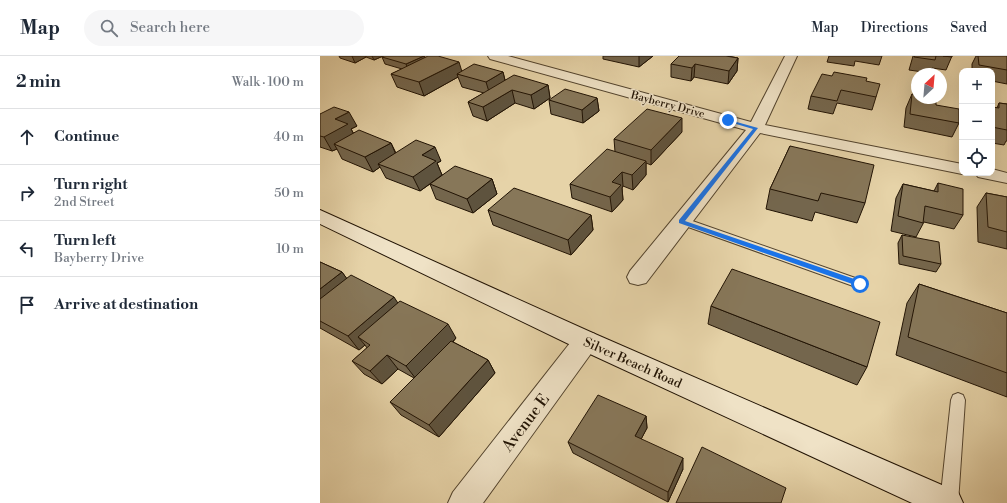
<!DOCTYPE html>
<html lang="en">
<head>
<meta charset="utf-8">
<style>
  body { margin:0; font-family:"Libre Bodoni",serif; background:#f6f6f7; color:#1f2937 }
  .controls { position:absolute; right:12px; top:12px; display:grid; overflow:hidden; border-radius:8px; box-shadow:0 4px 16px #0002 }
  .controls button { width:36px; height:36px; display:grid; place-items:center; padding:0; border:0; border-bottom:1px solid #e0e1e3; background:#fff; color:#1f2937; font:20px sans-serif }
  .compass { position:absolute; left:591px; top:12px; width:36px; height:36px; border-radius:50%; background:#fff; box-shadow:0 4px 16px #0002; rotate:26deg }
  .stop { position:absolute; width:12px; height:12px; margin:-9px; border:3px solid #1a73e8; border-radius:50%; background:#fff }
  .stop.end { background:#1a73e8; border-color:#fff; box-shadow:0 1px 4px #0008 }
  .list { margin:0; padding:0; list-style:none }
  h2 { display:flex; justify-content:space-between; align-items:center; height:52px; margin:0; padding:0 16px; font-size:17px }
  h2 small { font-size:13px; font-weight:400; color:#747a83 }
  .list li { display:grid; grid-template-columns:26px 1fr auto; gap:12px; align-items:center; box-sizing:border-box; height:56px; padding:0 16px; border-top:1px solid #e0e1e3 }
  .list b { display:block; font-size:15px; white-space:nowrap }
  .list p { margin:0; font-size:13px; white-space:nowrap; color:#747a83 }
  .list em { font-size:13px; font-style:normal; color:#747a83 }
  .icon { flex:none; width:22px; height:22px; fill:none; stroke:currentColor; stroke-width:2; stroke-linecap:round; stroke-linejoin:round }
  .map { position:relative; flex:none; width:687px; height:447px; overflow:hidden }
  header { display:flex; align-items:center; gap:24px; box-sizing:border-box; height:56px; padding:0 20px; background:#fff; border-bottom:1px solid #e0e1e3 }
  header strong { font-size:19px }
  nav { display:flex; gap:22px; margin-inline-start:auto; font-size:14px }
  .search { width:280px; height:36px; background:#f6f6f7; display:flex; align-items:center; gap:10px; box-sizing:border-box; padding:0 14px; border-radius:22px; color:#747a83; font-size:15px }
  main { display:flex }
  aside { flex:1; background:#fff }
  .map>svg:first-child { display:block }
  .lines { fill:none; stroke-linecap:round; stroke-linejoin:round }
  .lane-casing { stroke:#52432d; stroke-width:2 }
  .street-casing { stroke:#52432d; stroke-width:2 }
  .secondary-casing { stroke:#211304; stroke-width:2 }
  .lane { fill:#efe2c6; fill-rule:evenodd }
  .street { fill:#efe2c6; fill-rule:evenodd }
  .secondary { fill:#efe2c6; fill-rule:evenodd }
  .wall { fill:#74664d; stroke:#211304 }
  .shaded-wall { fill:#5e533e; stroke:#211304 }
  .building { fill:#877759; stroke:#211304 }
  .route { fill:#1a73e8 }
  .labels { text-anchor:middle; stroke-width:3; stroke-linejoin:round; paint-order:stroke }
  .far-street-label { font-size:11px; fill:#211304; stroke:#efe2c6 }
  .street-label { font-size:13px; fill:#211304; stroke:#efe2c6 }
  .near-street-label { font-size:16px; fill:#211304; stroke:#efe2c6 }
</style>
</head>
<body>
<header>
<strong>Map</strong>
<div class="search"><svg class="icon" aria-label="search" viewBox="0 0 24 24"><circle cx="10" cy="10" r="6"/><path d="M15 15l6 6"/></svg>Search here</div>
<nav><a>Map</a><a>Directions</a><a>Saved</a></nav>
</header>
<main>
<aside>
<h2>2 min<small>Walk · 100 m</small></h2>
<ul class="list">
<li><svg class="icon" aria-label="ahead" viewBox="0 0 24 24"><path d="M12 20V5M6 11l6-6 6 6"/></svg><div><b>Continue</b></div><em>40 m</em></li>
<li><svg class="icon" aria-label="right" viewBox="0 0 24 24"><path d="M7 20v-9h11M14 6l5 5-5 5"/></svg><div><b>Turn right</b><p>2nd Street</p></div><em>50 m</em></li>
<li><svg class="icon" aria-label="left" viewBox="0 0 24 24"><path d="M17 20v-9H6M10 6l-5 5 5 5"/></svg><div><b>Turn left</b><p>Bayberry Drive</p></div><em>10 m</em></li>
<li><svg class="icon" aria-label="arrive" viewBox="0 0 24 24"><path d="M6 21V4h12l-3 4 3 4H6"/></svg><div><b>Arrive at destination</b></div></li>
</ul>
</aside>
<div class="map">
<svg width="687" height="447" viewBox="0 0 687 447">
  <rect width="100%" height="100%" fill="#e6d3a8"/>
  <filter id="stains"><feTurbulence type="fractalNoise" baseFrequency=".005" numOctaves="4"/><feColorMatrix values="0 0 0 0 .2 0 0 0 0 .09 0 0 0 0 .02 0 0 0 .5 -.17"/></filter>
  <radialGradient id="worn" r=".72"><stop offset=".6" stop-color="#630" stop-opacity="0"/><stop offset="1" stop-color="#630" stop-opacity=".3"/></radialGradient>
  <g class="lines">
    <defs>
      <path id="lane" d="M361,161L544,225L546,228L544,231L540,233L536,231L357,167L356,165L357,163Z
        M638,337L643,339L645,344L638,447H620L631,344L633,339Z"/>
      <path id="street" d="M168,0H188L431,66L465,0H477L445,69L642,108V117H647L642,118L440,77L326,227L318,229L310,227L307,221L310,215L426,74L170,3Z
        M672,113L687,117V127L658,121L655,117H672Z
        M266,275L275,278L278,285L275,292L163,447H128L133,436L257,278Z"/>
      <path id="secondary" d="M0,154L275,278L638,436L643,447H592L257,292L0,168Z"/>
    </defs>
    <use href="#lane" class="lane-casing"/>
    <use href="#street" class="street-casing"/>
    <use href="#secondary" class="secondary-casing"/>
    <use href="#lane" class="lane"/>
    <use href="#street" class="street"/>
    <use href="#secondary" class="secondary"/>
  </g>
  <path class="wall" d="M19,0H63L54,4L46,1L35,7L20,2Z
    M104,0L105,1L142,15L183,16L185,24L228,29L230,42L214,53L195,47L167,65L153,60L148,46L164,37L142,31L138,21L104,40L77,31L71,18L82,13L65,8L62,1Z
    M283,0H333L319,11L283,3Z
    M359,0H408L418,2L417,15L408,28L374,21L371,25L351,21V8Z
    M509,0H562L559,9L535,5L534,10L507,6Z
    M593,0H632L626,14L612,12L610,17L589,14Z
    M656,0H687V28L672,25V15H652V8Z
    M546,25L556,41L552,54L517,47L513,58L488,53L491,40Z
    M592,38L616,49L639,67L632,81L584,71L586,52Z
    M277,42L279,55L263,67L231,58L229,44Z
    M679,47L687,48V85H686L684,89L672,87V51L677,52Z
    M0,58L37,70L31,73L34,78L71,87L76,97L121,105L117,107L122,119L172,123L177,138L153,157L116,143L110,128L100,135L66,122L60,111L53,116L22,103L17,93L12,95L0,91Z
    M362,76L331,109L326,107V119L313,134L303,130L302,132L303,144L292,156L252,142L250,128L295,96L294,83Z
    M470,90L545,147L537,167L495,156L492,165L446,153L450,133Z
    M618,127L643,159L634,173L604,166L596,181L571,175L576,142L583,128L614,135Z
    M666,137L687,141V193L658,186L657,151Z
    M168,154L271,159L273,174L251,199L173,169Z
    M582,179L621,208L616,216L579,208L578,187Z
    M0,206L22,216L27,223L78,247L136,282L133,286L168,304L175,317L119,381L81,359L70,346L94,322L78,313L62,328L44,318L32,305L47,292L45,289L39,294L0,272Z
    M599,228L687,257V341L576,299L587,247Z
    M391,250L547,311L537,329L388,268Z
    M326,360L327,372L321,383L363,413L348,446L253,397L248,386Z"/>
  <path class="shaded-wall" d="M32,0H46V1L35,7Z
    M52,0H63L54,4Z
    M104,0L107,7L89,15L86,8Z
    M319,0H333L319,11Z
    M418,2L417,15L408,28L409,15Z
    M139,6L143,19L137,18L138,21L104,40L99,26Z
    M375,8L374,21L371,25L372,12Z
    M183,16L186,29L170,39L166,26Z
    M228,29L230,42L214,53L211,39Z
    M192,34L195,47L167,65L163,51Z
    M277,42L279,55L263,67L262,54Z
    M29,56L37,70L31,73L36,82L14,88L17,93L12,95L4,81L15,63Z
    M362,62V76L331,109V94Z
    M71,87L77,101L58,108L60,111L53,116L45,101Z
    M115,91L121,105L117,107L122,119L100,135L93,121L102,99Z
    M326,105V119L313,134L312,119Z
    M302,116L303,130L302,132L303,144L292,156L290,141L292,126Z
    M172,123L177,138L153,157L147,143Z
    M271,159L273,174L251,199L248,184Z
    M22,216L33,231L0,257V233Z
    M74,241L83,255L38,281L45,289L39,294L28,280Z
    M128,268L136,282L96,323L86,310Z
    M67,299L78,313L62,328L50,315Z
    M168,304L175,317L119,381L109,369Z
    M326,360L327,372L317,391L315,380Z
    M363,402V413L348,446V436Z"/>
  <path class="building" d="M64,0H104L86,8L62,1Z
    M108,0H118L139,6L99,26L71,18Z
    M359,0H406L418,2L409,15L375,8L372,12L351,8Z
    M595,0H616L615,4L594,1Z
    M623,0H632V1Z
    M658,0H687V14L659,9Z
    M154,8L183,16L166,26L137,18Z
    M514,16L547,22L546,25L560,28L556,41L521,34L517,45L491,40L502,18L512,20Z
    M194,19L228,29L211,39L192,34L163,51L148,46Z
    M245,33L277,42L262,54L229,44Z
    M592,38L597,39V42H616V49L639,53V67L590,58Z
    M679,47L687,48V74L672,71V51L679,52Z
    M14,51L29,56L15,63L28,68L4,81L0,80V58Z
    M327,53L362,62L331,94L294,83Z
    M39,74L71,87L45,101L14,88Z
    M96,84L115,91L102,99L116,105L93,121L58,108Z
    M470,90L554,109L545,147L501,137L498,145L450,133Z
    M287,93L326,105L312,119L302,116L292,126L301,129L290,141L250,128Z
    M135,110L172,123L147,143L110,128Z
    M618,127L643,133V159L605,150L603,167L578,160L583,128L618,136Z
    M194,132L271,159L248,184L168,154Z
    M666,137L687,141V176L668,171Z
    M582,179L619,186L621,208L583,200Z
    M0,206L22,216L0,233Z
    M412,213L560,266L547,311L391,250Z
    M31,219L74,241L28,280L0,265V243Z
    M599,228L687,257V317L588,281Z
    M80,245L128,268L86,310L67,299L50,315L32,305L50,289L38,281Z
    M131,285L168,304L109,369L70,346Z
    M278,339L326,360L315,380L363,402L348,436L248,386Z
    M382,391L466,432L461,447H356Z"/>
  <path class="route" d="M406,63L438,72L365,165L543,226V230H538L359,167V164L433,73L406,65Z"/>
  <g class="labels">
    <g class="far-street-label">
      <text transform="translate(348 48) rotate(15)" y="4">Bayberry Drive</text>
    </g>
    <g class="street-label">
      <text transform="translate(313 306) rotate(24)" y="5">Silver Beach Road</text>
    </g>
    <g class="near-street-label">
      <text transform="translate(205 366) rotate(-53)" y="6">Avenue E</text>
    </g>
  </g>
  <rect width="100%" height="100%" filter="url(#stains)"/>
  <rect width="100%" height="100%" fill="url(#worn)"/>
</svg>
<div class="controls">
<button>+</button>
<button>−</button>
<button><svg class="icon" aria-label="locate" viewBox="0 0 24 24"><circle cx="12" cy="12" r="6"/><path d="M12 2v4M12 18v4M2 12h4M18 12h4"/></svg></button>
</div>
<svg class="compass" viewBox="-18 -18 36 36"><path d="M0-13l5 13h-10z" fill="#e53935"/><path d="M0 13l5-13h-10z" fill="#747a83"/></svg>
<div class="stop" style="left:540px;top:228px"></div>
<div class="stop end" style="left:408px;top:64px"></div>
</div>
</main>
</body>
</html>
